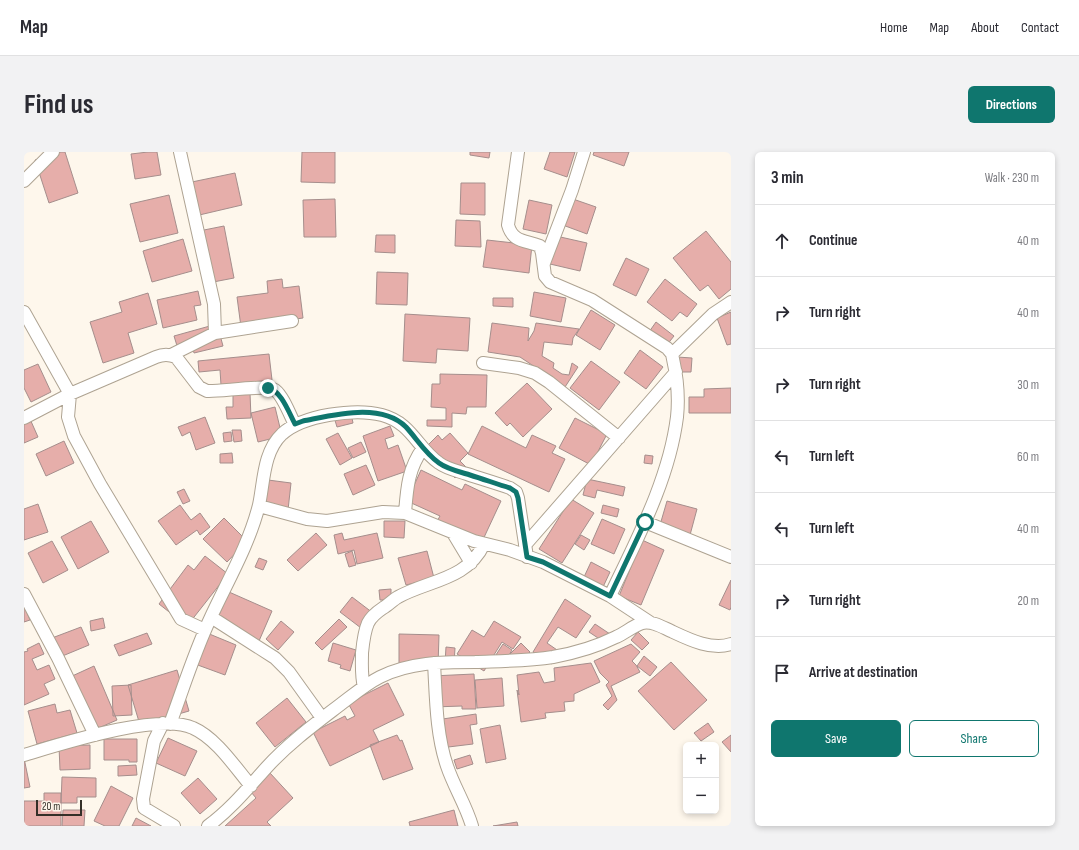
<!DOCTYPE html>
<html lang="en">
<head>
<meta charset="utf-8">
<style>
  body { margin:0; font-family:"Sofia Sans Condensed",sans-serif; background:#f2f2f3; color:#2b2b33 }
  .controls { position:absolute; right:12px; bottom:12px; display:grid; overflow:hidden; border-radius:6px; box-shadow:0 2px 6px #0003 }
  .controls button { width:36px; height:36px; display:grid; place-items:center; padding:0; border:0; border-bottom:1px solid #e1e1e2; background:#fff; color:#2b2b33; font:20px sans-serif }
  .scale { position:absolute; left:12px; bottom:10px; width:46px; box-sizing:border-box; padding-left:4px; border:2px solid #342f28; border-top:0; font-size:11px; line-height:14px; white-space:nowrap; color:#342f28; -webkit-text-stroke:3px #fef7ec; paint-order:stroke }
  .stop { position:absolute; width:12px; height:12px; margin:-9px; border:3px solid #0f766e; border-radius:50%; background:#fff }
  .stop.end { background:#0f766e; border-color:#fff; box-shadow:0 1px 4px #0008 }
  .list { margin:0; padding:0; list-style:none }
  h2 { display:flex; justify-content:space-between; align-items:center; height:52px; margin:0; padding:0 16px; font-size:17px }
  h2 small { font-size:13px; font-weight:400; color:#7c7c81 }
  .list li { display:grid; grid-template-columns:26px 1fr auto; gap:12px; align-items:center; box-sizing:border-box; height:72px; padding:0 16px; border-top:1px solid #e1e1e2 }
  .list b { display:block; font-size:15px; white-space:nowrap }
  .list em { font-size:13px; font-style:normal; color:#7c7c81 }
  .actions { display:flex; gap:8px; padding:12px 16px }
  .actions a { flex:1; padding:9px 0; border:1px solid #0f766e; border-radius:6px; text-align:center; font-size:14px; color:#0f766e }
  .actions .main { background:#0f766e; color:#fff }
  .icon { flex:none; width:22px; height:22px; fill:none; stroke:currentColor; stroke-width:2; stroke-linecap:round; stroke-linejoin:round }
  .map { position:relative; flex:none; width:707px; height:674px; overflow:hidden; border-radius:6px }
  header { display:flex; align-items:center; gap:24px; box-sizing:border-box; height:56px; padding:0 20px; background:#fff; border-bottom:1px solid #e1e1e2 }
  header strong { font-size:19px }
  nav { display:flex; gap:22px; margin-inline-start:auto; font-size:14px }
  .intro { display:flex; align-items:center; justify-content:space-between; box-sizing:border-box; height:96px; padding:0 24px }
  h1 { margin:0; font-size:28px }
  .button { padding:10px 18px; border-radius:6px; background:#0f766e; color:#fff; font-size:14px; font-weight:700 }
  main { display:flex; gap:24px; padding:0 24px }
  aside { flex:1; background:#fff; border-radius:6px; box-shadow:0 2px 6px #0003 }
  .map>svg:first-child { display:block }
  .building { fill:#e6aeaa; stroke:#a58e8c }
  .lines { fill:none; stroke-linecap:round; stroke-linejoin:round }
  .minor-casing { stroke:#aea392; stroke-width:14 }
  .minor { stroke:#fff; stroke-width:12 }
  .route { stroke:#0f766e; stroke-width:5 }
</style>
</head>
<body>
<header>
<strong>Map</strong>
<nav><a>Home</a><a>Map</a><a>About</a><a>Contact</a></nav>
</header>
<div class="intro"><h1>Find us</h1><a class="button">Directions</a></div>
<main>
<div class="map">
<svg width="707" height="674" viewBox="0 0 707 674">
  <rect width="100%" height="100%" fill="#fef7ec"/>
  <path class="building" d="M37,0H41L54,41L25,51L11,8Z
    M124,0H133L137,23L111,27L107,2Z
    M278,0H311V31L277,30Z
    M446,0H466L465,6L446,3Z
    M526,0H551L543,25L520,17Z
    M570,0H605L600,14L569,3Z
    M211,21L218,53L171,64L163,31Z
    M437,31H461V63L436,62Z
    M145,43L154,81L116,90L106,52Z
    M546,46L572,55L563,82L536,72Z
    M311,47L312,85H280L279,48Z
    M505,48L528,53L522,82L499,77Z
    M432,68L456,69L457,95L431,94Z
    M200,74L210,126L184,131L175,79Z
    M682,79L707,110V137L695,147L684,133L676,139L649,106Z
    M352,83H371V101L351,100Z
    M532,84L563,91L556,119L526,112Z
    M159,87L168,119L128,130L119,99Z
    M463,88L508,93L505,121L459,115Z
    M602,106L625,117L612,144L589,133Z
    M353,120L384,121L383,153L352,152Z
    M258,127L259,136L275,134L279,166L217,175L213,145L244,141L243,129Z
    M641,127L673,152L663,165L656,160L648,169L623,150Z
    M174,139L177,153L170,154L173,168L139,176L133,148Z
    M510,140L542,146L537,170L506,164Z
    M124,141L133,172L104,181L110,201L79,211L66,170L98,160L95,150Z
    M469,146H489V155L469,154Z
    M567,158L591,173L576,198L552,183Z
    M707,160V192L703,193L693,166Z
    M381,162L446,166L444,199L413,197L412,211L379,209Z
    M632,170L650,184L642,194L625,180Z
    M468,171L505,176L504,189L510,179L512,171L555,177L549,186L548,193L520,190L518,204L530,211L529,216L538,222L545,223L548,211L554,215L541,235L496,205L464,200Z
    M193,172L199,194L170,201L168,193L154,197L150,184Z
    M616,198L639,215L622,237L600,221Z
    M245,202L248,228L197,233L196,218L175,220L174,209Z
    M653,205L668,206L667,220H653Z
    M567,209L596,230L575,258L546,236Z
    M14,212L27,240L7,250L0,236V218Z
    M416,222L463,223L462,255H443L442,262L428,261V275L403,274V268H422V256L407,255L408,232H416Z
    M503,231L528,257L499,285L486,271L483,274L471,261Z
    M707,236V261H665V245H680V237Z
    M226,241L227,266L203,267L202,255H209V242Z
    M251,255L258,284L234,290L227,261Z
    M327,261L329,271L313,275L310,265Z
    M181,265L191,291L172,298L166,280L158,284L154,275Z
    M551,266L583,282L567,313L535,296Z
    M6,267L14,285L0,291V269Z
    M366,274L370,284L361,287L364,297L374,293L383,319L354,329L339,284Z
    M458,274L502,296L508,283L532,294L528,301L541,307L525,340L444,302Z
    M208,278H217L218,289L210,290Z
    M207,280L208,289L200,290L199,281Z
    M314,281L328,306L316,313L302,287Z
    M426,281L444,301L436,309L442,315L431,326L402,295L414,283L418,288Z
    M40,289L50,311L22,324L12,302Z
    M337,290L342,300L329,306L324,296Z
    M208,301L209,311H196V302Z
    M621,303L629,304L628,312L620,311Z
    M342,313L351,333L329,343L320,322Z
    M397,318L438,338L441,332L477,349L456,394L411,373L416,364L383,349Z
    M563,327L601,335L599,344L573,338L571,346L559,343Z
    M244,328L267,331L264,358L241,355Z
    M160,337L166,349L159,352L153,340Z
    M547,347L570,361L538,411L515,397Z
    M643,349L673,357L666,383L636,373Z
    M14,352L24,380L0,388V357Z
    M156,353L167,368L176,361L186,375L176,383L173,378L152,393L134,369Z
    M579,353L595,357L593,365L577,361Z
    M200,366L223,389L203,410L179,387Z
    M578,367L601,377L590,402L567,392Z
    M67,369L85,400L54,417L37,385Z
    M360,369H381L380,386L360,385Z
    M292,381L303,393L274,419L263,408Z
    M318,381L320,388L353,381L359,406L333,412L330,398L314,402L310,383Z
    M557,383L566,388L560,398L551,392Z
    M618,388L640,398L617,453L595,444Z
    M28,389L44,418L19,431L4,401Z
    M328,399L332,413L325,415L321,402Z
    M403,399L410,426L382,433L374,406Z
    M181,404L204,422L163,474L135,452L164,413L170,418Z
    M235,406L243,409L239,418L231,415Z
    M567,410L586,420L579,435L560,425Z
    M707,428V455L706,458L695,453Z
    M367,437V448H356L355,438Z
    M205,440L248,459L235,489L192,470Z
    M328,445L349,461L337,476L316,460Z
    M541,447L567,464L552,486L534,475L523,491L536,500L528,512L509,500Z
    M0,453L6,468L0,470Z
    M79,466L81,476L67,479L66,469Z
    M315,467L323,475L298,498L291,491Z
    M257,469L270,480L254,498L242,487Z
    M470,469L497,485L489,497L478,490L460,519L433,502L448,478L460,485Z
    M571,472L586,482L580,490L565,480Z
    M57,475L65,493L36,505L28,486Z
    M614,480L625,491L618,498L607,488Z
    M123,481L128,492L95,504L90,493Z
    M183,481L212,493L201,523L171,512Z
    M375,482L415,483L414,514L375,513Z
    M15,491L20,502L8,507L13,518L25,513L31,527L20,532L25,542L0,553V500L4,499L3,497Z
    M309,491L332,498L326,519L316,516L317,513L304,509Z
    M497,491L506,500L492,513L484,504Z
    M479,492L488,498L478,515L468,509Z
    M607,492L616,500L608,509L612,513L616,520L587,534L593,548L584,558L579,553L588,544L582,533L585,530L576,521L570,509Z
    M422,495L431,496L430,512L421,511Z
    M620,504L633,515L626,524L613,514Z
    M647,510L683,548L650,578L614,539Z
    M567,511L576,530L550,542V549L540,550L541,559L521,561L522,566L497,570L493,538L495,543L493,523L515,520L520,531L531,529L530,516Z
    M70,514L93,568L70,578L46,525Z
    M153,518L165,559L116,573L104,533Z
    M450,522L452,557H438V554L409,555L408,524Z
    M478,526L480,554L453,556L451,528Z
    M364,531L380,563L349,578L355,590L306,614L289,580L321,564L323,568L331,564L324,551Z
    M107,533L108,563L89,564L88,534Z
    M263,546L282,570L251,595L232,571Z
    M31,552L33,561L46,558L53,581L13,592L4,559Z
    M452,562L453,572L446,573L449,592L416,596L412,568Z
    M684,571L690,580L677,589L670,581Z
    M476,573L482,607L462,611L456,577Z
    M373,583L376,589L378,588L389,617L359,628L346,593Z
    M707,583V600L698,590Z
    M144,586L173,599L161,624L132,611Z
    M80,587H113V610H105V608H80Z
    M66,593V617L36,618L35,594Z
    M446,603L449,612L433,617L430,608Z
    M0,606L6,635L0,636Z
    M112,613L113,623L94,624V614Z
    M246,621L269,646L243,670L247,674H201L232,646L227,640Z
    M38,625L72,626V645H53V651H37Z
    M174,626L193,647L176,662L157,641Z
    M87,634L109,646L95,674H81L70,669Z
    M20,641H37V674H0V649H20Z
    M39,658H61L60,674H38Z
    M430,658L434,674H386L385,670Z
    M112,666L127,674H108Z
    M493,670L494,674H469Z"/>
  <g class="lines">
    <defs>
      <path id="minor" d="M156,0L190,152L191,181
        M494,0L484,73C489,91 502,88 516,94L518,101L521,124L526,130L568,148L643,196L648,202L649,207C653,225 655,246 653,265C645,328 613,387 586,444
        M0,29L29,0
        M520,111L548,38L560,0
        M0,160L46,242L44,265L50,284L76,332L157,467L181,478
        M648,202L689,162L707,150
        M147,203L191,181L268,169
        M459,211L495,216L511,221L525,230L595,286
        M0,266L46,242L132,205C139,202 145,202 152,205L175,235L183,239C196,240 242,232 251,238C259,244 266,263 271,273
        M235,354L283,367L303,369L359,360L381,361L450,389L486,398L519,410L586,444L627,471
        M381,361C383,336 384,317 399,296
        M621,370L707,405
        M429,381L447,411
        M501,393L652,220
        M0,442L34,506L71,583
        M187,465L251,506L265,520L298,566
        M410,511C412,545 412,582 423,614C430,635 442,653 448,674
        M340,535C337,523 338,513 338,501C339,491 340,480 344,471C347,465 353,460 359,456C364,453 369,448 374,445C405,428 443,428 460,392
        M139,571L130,589L119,647L120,656L150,674
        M146,572C159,537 170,501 186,467C203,430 225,393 235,353C240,330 239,300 258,282C279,263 331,256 358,263C388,271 393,296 415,311C423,317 434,319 443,322C458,327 472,331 486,336L492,340L494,346L503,405
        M0,603C37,592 135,560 169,576C192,586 211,615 227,634
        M184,674C207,657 224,636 243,615C265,591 291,572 317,552C329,543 342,532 356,525C386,510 418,510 451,510C476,509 503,509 529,505C551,501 572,495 592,485C601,481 609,474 618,471C629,469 638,475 647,479C664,487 688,499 707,492"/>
    </defs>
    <use href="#minor" class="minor-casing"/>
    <use href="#minor" class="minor"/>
  </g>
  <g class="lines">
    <path class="route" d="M244,236C257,238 265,261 271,272L279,269C310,263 357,250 382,275C393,287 401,301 415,311C423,317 436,320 446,323C459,327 473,332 486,336L492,340L494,346L503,405L519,410L586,444L621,370"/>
  </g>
</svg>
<div class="controls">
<button>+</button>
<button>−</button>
</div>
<div class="scale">20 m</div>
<div class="stop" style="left:621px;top:370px"></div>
<div class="stop end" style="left:244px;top:236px"></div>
</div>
<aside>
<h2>3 min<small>Walk · 230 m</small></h2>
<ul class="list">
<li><svg class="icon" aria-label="ahead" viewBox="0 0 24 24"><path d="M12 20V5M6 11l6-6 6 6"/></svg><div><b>Continue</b></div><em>40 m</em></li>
<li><svg class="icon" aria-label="right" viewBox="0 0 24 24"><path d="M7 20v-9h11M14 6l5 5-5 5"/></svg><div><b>Turn right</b></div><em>40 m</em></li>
<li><svg class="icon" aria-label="right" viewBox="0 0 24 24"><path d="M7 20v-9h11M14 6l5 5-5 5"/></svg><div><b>Turn right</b></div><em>30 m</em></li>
<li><svg class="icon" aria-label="left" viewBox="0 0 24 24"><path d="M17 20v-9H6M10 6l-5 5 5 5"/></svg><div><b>Turn left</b></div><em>60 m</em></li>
<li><svg class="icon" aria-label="left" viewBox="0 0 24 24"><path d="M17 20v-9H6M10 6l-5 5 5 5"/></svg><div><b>Turn left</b></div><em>40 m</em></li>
<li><svg class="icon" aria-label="right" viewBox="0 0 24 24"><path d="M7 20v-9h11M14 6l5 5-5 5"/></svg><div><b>Turn right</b></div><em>20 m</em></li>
<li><svg class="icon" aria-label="arrive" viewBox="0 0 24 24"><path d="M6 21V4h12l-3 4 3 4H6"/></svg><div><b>Arrive at destination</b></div></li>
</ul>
<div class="actions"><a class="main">Save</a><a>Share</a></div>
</aside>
</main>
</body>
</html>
